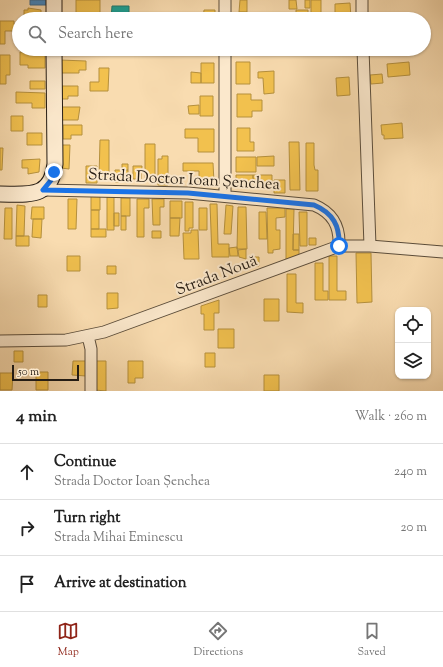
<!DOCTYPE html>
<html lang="en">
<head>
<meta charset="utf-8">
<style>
  body { margin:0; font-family:"Sorts Mill Goudy",serif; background:#f6f6f6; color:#222 }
  .controls { position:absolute; right:12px; bottom:12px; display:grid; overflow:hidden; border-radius:8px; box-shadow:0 1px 3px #0004 }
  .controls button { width:36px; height:36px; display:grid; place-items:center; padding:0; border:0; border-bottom:1px solid #e0e0e0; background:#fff; color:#222; font:20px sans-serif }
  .scale { position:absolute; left:12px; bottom:10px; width:67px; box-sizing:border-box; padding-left:4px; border:2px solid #261d14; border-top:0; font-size:11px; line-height:14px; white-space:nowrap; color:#261d14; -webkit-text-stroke:3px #fbe8cc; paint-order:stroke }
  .stop { position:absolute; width:12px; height:12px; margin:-9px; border:3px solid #1a73e8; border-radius:50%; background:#fff }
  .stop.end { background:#1a73e8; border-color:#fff; box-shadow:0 1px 4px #0008 }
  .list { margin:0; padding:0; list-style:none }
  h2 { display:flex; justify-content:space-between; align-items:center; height:52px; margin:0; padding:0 16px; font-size:17px }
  h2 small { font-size:13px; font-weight:400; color:#767676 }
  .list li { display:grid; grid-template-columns:26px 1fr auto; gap:12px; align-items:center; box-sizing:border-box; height:56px; padding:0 16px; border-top:1px solid #e0e0e0 }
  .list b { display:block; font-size:15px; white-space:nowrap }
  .list p { margin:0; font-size:13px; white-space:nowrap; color:#767676 }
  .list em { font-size:13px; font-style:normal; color:#767676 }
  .icon { flex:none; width:22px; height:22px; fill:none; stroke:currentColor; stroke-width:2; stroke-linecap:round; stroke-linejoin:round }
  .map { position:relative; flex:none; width:443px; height:391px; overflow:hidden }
  .search { position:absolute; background:#fff; box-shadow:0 1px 3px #0004; left:12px; right:12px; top:12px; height:44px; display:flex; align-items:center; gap:10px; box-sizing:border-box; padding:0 14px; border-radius:22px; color:#767676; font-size:15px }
  .sheet { height:220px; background:#fff }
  nav { display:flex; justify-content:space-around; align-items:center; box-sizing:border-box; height:56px; border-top:1px solid #e0e0e0; background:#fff; font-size:11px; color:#767676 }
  nav a { display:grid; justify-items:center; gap:2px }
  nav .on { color:#8f2418 }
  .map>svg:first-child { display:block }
  .homes { fill:#f2c14e; stroke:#b5903d }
  .schools { fill:#3f88c5; stroke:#386890 }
  .public { fill:#17a398; stroke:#1c7b70 }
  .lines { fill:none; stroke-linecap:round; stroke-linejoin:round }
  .street-casing { stroke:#5b4d3b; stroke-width:13 }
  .secondary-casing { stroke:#261d14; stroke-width:17 }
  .street { stroke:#fbe8cc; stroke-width:11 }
  .secondary { stroke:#fbe8cc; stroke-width:15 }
  .route { stroke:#1a73e8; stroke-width:5 }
  .labels { text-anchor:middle; stroke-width:4; stroke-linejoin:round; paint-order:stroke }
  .street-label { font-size:16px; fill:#261d14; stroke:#fbe8cc }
</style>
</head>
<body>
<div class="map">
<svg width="443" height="391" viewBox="0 0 443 391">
  <rect width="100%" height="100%" fill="#f9dcb0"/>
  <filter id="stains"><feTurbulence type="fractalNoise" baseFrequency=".005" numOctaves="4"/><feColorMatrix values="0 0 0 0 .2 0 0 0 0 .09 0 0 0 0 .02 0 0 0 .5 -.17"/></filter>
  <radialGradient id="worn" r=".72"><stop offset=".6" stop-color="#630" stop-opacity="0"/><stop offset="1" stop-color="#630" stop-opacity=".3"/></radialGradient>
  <path class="homes" d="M76,0H100V19H76Z
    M240,0H247V12H239Z
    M289,0H296L297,9H289Z
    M305,0H310V8H305Z
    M311,0H321V19H311Z
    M350,3L351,18H335V4Z
    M28,8L41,10V19H24V10H28Z
    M204,10H215V19H203Z
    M296,10H308V18H296Z
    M0,21H14V24H19V31H5V44H0Z
    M20,52H45V68H28V65H20Z
    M0,55H10V75H6V84H0Z
    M60,60L86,61V70H79V73H60Z
    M236,62H250V84H236Z
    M409,62L410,75L388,77L387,64Z
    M201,63H214V83H201Z
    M99,68H109L108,91H90V82H99Z
    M274,71V93L264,94L263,78H258V72Z
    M191,72L201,73V83H191Z
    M382,74L383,83L371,84L370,75Z
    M349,77L350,95L337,96L336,78Z
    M30,81H45V89H30Z
    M62,86H78V96H68V99H62Z
    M16,92L45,93V108H32V103H16Z
    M237,94H251V100H262V111H252V117H237Z
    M200,96H213V116H200Z
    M199,105V114H189L188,106Z
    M62,107H80L78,120H62Z
    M11,116H23V131H11Z
    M402,123L403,138L384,139V135H382L381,125Z
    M63,125H82V135H71V139H63Z
    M237,128H250V142H254V151H237Z
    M185,129H214V152H198V138H185Z
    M27,133H42V145H27Z
    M100,140H109V179L99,178Z
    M289,142H299L300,190H290Z
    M306,143H314V165L315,170H318V191H306Z
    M145,144H155V178H145Z
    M62,145H70L69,169L61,168Z
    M0,148H3L2,170H0Z
    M162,156H168V185H158V159H162Z
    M274,156V166H257V157Z
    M236,157H256V172H236Z
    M40,159L39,172L28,174V168H22V160Z
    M183,163H213L214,182H210V185H199V171H183Z
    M122,164H128V170H122Z
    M86,166H97V183H86Z
    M133,166H142L141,179H133Z
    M115,170H128V182H115Z
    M236,175H253V183H244V187H236Z
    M253,175H272V183H253Z
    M274,180H285V193H274Z
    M91,196H100V210H91Z
    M107,197H114V230H107Z
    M121,198H130V216H121Z
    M68,199H77L76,229H68Z
    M137,199H149V208H144V237H137Z
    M152,199H164V207H160V225H153Z
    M170,201H182V218H170Z
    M185,202H193V228H189V231H185Z
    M210,204H217L218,244H229V257H212Z
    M17,205L25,206L24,236H16Z
    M226,205L233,206L231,234H224Z
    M32,207H44V219H31Z
    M238,207H246L247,249H237Z
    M5,208H12V239H4Z
    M199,208H207V230H199Z
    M267,208H285V217L276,218V230H280V249L273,250V253H268Z
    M286,209H294L293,250H299V255L286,260Z
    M91,210H99V229H91Z
    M259,212H266L267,239H259Z
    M299,212H307V246H300Z
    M114,213H119V226H114Z
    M121,216H126V230H121Z
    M170,218H180L179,236H170Z
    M33,219H42L41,238L32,237Z
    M91,229H106V237H91Z
    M191,230H198L199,259H184L183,233H191Z
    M152,231H161V238H152Z
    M293,234H299V250H293Z
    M16,236H29V246H16Z
    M309,238H316V245H309Z
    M237,247L238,256H230L229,248Z
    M246,249V259L239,257L238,250Z
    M356,253H371L372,302L357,303Z
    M67,256H80V271H67Z
    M329,256H337V291H346V300H329Z
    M254,257H259V266H254Z
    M315,263H323V291H328V300H315Z
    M107,266H116V274H107Z
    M287,274H296V303H303V313L287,312Z
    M107,293H118V308L107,309Z
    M38,295H47V307H38Z
    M264,299H279V321H264Z
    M219,300V313H214V330H204V314H201V306Z
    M218,329H234V348H218Z
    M14,351H23V362H14Z
    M205,353H215V367H205Z
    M73,361H86V376L72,375Z
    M95,361H106V391L95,390Z
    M128,361H143V378H135V383H128Z
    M36,372H48V390H36Z
    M0,373H13L12,390H0Z
    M264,375H279V391H264Z"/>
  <path class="schools" d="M30,0H46V5H30Z"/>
  <path class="public" d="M112,6H129V19H111Z"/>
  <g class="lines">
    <defs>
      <path id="street" d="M362,0V19
        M225,19V0
        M363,49L370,246
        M43,190L188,193L314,205C333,213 340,226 339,246
        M225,195V49
        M88,336L91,349V391
        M0,341L66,340L104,332L339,246H370L443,252"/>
      <path id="secondary" d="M54,0V19
        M0,194C28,194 51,199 55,164L54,49"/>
    </defs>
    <use href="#street" class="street-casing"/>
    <use href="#secondary" class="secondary-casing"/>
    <use href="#street" class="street"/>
    <use href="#secondary" class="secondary"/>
  </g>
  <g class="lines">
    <path class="route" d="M54,172L52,179L43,190L188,193L314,205C333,213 340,226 339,246"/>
  </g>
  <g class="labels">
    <g class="street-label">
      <text transform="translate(184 178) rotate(3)" y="6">Strada Doctor Ioan Șenchea</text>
      <text transform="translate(216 274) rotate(-21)" y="6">Strada Nouă</text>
    </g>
  </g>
  <rect width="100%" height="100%" filter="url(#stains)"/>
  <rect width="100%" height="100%" fill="url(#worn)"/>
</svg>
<div class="controls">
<button><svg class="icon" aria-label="locate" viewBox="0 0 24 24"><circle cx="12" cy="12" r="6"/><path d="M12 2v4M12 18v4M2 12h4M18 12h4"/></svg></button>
<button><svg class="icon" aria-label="layers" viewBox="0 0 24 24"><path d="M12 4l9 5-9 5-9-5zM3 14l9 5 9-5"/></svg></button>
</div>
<div class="scale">50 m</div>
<div class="stop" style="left:339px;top:246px"></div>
<div class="stop end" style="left:54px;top:172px"></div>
<div class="search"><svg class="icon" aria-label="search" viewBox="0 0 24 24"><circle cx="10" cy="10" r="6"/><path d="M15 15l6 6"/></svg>Search here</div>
</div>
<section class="sheet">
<h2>4 min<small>Walk · 260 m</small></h2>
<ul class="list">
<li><svg class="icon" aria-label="ahead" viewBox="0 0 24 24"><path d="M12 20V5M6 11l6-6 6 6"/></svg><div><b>Continue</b><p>Strada Doctor Ioan Șenchea</p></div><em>240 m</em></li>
<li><svg class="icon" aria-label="right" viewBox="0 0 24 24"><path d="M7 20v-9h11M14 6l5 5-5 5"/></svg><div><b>Turn right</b><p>Strada Mihai Eminescu</p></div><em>20 m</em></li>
<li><svg class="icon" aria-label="arrive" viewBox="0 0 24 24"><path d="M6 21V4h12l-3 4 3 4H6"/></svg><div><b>Arrive at destination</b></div></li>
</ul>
</section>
<nav>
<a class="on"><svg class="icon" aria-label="map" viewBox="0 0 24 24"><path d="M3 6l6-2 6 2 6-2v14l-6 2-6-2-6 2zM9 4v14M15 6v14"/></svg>Map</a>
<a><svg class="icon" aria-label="directions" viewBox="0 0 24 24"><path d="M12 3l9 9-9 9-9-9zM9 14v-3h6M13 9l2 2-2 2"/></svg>Directions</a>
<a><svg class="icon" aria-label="saved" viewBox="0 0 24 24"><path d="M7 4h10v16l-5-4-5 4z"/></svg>Saved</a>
</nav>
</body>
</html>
